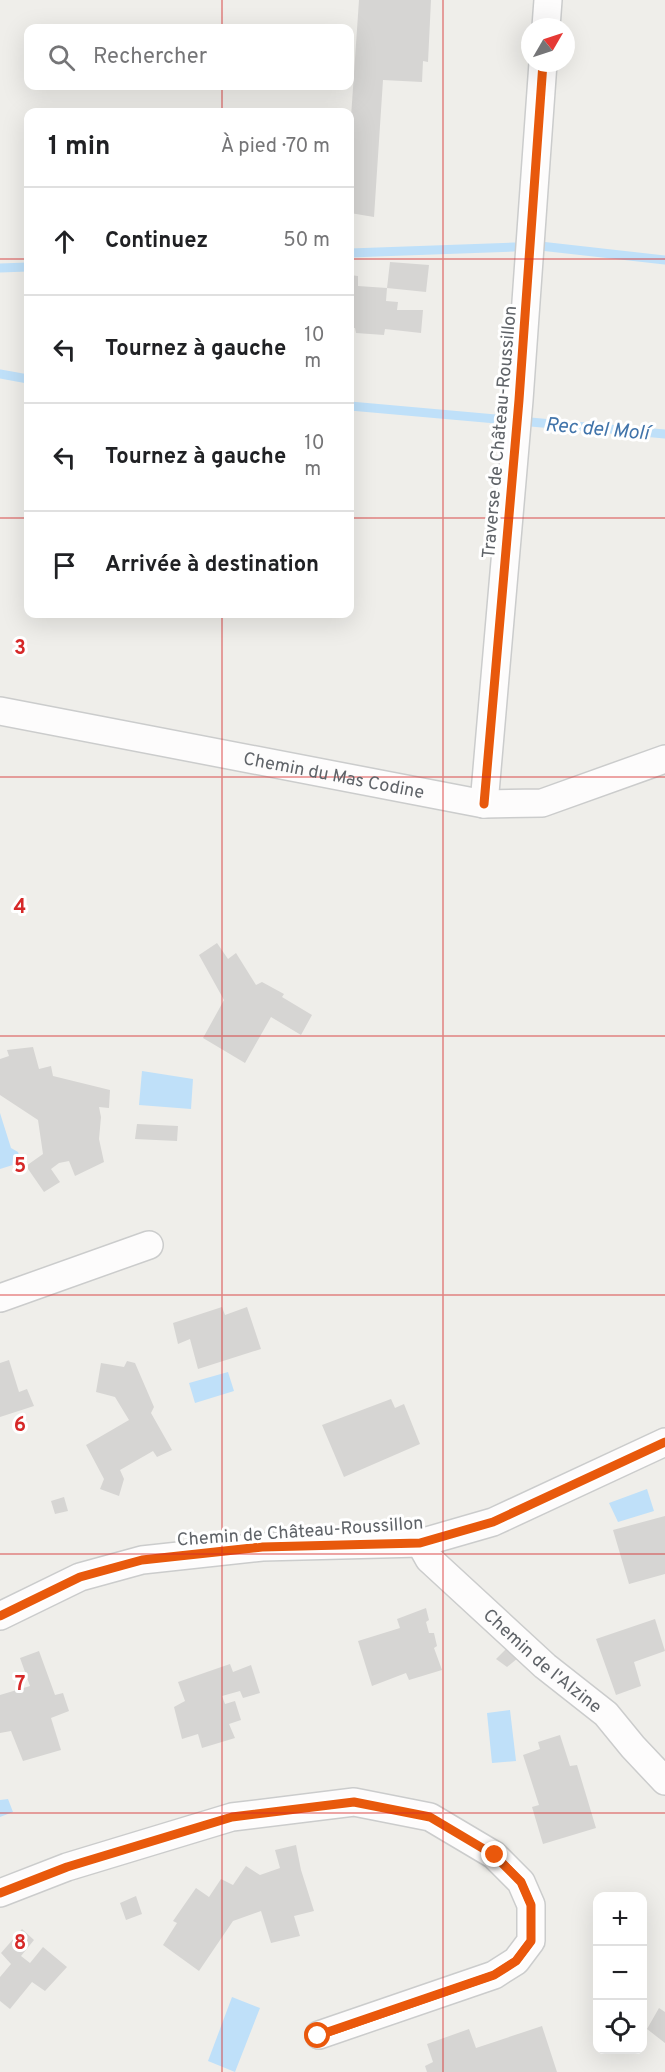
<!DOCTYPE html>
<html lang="fr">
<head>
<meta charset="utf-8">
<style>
  body { margin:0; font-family:Overpass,sans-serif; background:#f6f6f6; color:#202124 }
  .controls { position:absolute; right:18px; bottom:18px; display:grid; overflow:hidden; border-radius:12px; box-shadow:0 6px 24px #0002 }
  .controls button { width:54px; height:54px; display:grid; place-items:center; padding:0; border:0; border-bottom:2px solid #e0e0e0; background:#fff; color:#202124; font:30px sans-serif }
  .compass { position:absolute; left:521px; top:18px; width:54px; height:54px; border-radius:50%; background:#fff; box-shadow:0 6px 24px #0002; rotate:51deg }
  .stop { position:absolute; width:18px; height:18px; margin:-14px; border:4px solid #ea580c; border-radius:50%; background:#fff }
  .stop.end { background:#ea580c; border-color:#fff; box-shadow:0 2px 6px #0008 }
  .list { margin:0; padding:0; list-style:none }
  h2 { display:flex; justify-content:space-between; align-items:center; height:78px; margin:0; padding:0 24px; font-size:26px }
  h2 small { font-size:20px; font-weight:400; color:#757577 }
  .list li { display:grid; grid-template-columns:39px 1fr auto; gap:18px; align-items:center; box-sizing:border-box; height:108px; padding:0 24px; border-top:2px solid #e0e0e0 }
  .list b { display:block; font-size:22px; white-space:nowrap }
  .list em { font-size:20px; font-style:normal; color:#757577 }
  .icon { flex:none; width:33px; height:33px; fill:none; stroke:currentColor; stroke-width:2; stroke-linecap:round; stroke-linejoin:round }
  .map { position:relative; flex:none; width:665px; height:2072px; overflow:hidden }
  .search { position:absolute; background:#fff; box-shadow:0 6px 24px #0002; left:24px; top:24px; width:330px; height:66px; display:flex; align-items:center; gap:15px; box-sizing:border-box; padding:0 21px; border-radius:12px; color:#757577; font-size:22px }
  .panel { position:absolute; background:#fff; box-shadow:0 6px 24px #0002; left:24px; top:108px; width:330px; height:510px; border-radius:12px }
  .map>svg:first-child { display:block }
  .water { fill:#bfe0f9 }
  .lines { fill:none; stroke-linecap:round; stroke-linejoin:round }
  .stream { stroke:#bfe0f9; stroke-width:9 }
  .building { fill:#d6d5d3 }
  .street-casing { stroke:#cbcccc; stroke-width:30 }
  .street { stroke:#fdfcfc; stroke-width:27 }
  .cycleway-casing { stroke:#fff; stroke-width:13 }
  .cycleway { stroke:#e8590c; stroke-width:9 }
  .route { stroke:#ea580c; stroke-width:8 }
  .grid { fill:none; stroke:#d62828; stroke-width:1.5; stroke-opacity:0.55 }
  .labels { text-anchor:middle; stroke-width:6; stroke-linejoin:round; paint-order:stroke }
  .street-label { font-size:18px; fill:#5f6368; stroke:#fff }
  .water-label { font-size:20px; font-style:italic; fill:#4174aa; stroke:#fff }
  .grid-label { font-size:20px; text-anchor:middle; font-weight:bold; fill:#d62828; stroke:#fff; stroke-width:6; stroke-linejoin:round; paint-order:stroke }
</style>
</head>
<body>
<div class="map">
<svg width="665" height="2072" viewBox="0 0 665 2072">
  <rect width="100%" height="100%" fill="#efeeea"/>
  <path class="water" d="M142,1071L193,1079L191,1109L139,1105Z
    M0,1113L11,1148L18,1152L20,1158L16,1164L0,1169Z
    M228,1372L234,1391L195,1403L189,1383Z
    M647,1489L654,1511L618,1522L609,1503Z
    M510,1710L516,1761L492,1763L487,1713Z
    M8,1799L13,1812L0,1817V1800Z
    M232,1997L260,2008L235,2072L208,2061Z"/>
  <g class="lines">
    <path class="stream" d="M540,246L665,260
      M350,253L514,247
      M0,268L28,267
      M0,374L28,379
      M350,406L665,434"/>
  </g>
  <path class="building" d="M359,0H431L428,62L423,61L422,82L383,80L374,217L350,213V132Z
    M390,262L429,265L426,292L387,288L386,301L398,302L397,310H423L421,333L385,329L384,335L356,333L355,328H350V275L358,276V286L387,288Z
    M217,943L228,959L236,953L256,985L262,982L284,994L282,997L312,1015L301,1035L271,1017L245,1063L203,1038L224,1000L199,955Z
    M33,1047L39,1069L51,1066L53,1076L110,1090L109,1108L99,1107L101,1117L99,1139L104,1162L75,1176L69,1161L59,1163L51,1169L60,1182L44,1192L26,1166L43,1154L38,1120L0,1095V1059L9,1056L7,1050Z
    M137,1124L178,1126L177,1141L135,1139Z
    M222,1307L225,1315L247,1307L261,1349L198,1369L190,1339L178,1344L173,1323Z
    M9,1360L19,1392L27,1389L34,1406L0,1417V1363Z
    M127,1361L135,1363L154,1407L151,1413L172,1450L157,1457L153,1451L120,1470L124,1479L119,1496L100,1489L104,1479L86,1445L129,1420L115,1397L96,1392L101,1363L124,1367Z
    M391,1399L395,1408L404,1404L420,1444L344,1477L322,1425Z
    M64,1497L68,1511L55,1514L51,1501Z
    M665,1516V1574L629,1584L613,1530Z
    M426,1608L429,1620L426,1622L429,1633H434L437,1646L434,1648L442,1670L409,1680L406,1673L372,1686L358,1641L400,1628L397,1619Z
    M655,1619L665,1651L634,1662L641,1686L616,1695L596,1639Z
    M506,1649L518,1658L507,1667L496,1659Z
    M39,1651L55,1695L63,1693L69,1711L51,1718L61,1750L23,1761L11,1731L0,1733V1695L30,1686L20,1658Z
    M230,1664L233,1672L251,1665L260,1693L243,1698L240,1691L222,1696L225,1704L235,1701L241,1720L229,1724L235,1738L202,1748L198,1734L182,1739L174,1707L185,1701L178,1682Z
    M560,1735L570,1766L577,1765L596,1828L543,1844L532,1807L539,1805L523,1755L540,1749L538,1742Z
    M296,1845L301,1870L314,1911L294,1916L300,1936L271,1943L261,1911L233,1921L199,1971L163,1945L177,1923L173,1921L196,1888L209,1897L221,1879L233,1885L246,1866L260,1875L280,1868L275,1850Z
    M136,1896L142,1914L126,1920L120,1903Z
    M22,1929L34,1940L21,1956L30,1963L43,1947L67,1967L45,1991L32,1982L10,2009L0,2001V1977L11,1964L1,1953Z
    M659,2008L665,2012V2043L647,2029Z
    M542,2026L557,2072H427L425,2066L433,2062L427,2044L469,2029L476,2048Z"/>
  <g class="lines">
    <defs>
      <g id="street">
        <path d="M546,27L548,0"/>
        <path id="s1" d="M0,711L484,804L542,803L665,759"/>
        <path d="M484,804L519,400L543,63"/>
        <path d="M0,1298L149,1245"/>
        <path id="s2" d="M420,1543L429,1559L545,1666L606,1714L633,1747L665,1781"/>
        <path d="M0,1616L80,1577L142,1560L262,1547L420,1543L493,1522L665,1442"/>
        <path d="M0,1893L67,1867L232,1817L354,1802L430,1817L494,1855L521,1882L531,1905V1941L516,1961L494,1975L319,2035"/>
      </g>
    </defs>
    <use href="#street" class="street-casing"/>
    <use href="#street" class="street"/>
    <defs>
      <path id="cycleway" d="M484,804L519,400L543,63
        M0,1616L80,1577L142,1560L262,1547L420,1543L493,1522L665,1442
        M0,1893L67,1867L232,1817L354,1802L430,1817L494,1855L521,1882L531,1905V1941L516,1961L494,1975L319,2035"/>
    </defs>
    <use href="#cycleway" class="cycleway-casing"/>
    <use href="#cycleway" class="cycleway"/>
  </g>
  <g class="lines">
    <path class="route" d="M318,2036L494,1975L516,1961L531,1941V1905L521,1882L495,1855"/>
  </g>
  <path class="grid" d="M222,0V28M443,0V2072M222,86V112M0,259H28M350,259H665M0,518H28M350,518H665M222,614V2072M0,777H665M0,1036H665M0,1295H665M0,1554H665M0,1813H665"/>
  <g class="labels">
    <g class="street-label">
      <text transform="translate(499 432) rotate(-85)" y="6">Traverse de Château-Roussillon</text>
      <text dy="6" stroke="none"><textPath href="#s1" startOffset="340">Chemin du Mas Codine</textPath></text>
      <text transform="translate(300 1531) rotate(-4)" y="6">Chemin de Château-Roussillon</text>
      <text dy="6" stroke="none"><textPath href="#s2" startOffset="171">Chemin de l'Alzine</textPath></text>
    </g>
    <g class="water-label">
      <text transform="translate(597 428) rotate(5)" y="7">Rec del Molí</text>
    </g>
  </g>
  <g class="grid-label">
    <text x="20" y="654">3</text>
    <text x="20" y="913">4</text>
    <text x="20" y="1172">5</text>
    <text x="20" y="1431">6</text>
    <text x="20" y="1690">7</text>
    <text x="20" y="1949">8</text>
  </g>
</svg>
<div class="controls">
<button>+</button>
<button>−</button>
<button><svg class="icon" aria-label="locate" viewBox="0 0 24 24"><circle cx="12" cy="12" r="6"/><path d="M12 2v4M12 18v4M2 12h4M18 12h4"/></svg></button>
</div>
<svg class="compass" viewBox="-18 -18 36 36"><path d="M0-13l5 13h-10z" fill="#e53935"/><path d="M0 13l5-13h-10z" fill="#757577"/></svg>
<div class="stop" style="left:318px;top:2036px"></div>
<div class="stop end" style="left:495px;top:1855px"></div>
<div class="search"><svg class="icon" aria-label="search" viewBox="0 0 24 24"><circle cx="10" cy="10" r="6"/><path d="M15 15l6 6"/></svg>Rechercher</div>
<section class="panel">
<h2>1 min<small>À pied · 70 m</small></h2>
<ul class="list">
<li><svg class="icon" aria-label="ahead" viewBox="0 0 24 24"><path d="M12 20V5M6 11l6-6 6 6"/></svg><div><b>Continuez</b></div><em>50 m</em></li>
<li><svg class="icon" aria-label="left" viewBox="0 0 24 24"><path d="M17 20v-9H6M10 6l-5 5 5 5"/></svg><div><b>Tournez à gauche</b></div><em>10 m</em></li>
<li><svg class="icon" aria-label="left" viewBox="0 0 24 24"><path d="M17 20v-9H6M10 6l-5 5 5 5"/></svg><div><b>Tournez à gauche</b></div><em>10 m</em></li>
<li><svg class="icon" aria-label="arrive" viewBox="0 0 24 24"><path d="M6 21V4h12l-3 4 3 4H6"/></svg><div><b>Arrivée à destination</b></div></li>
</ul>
</section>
</div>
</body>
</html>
